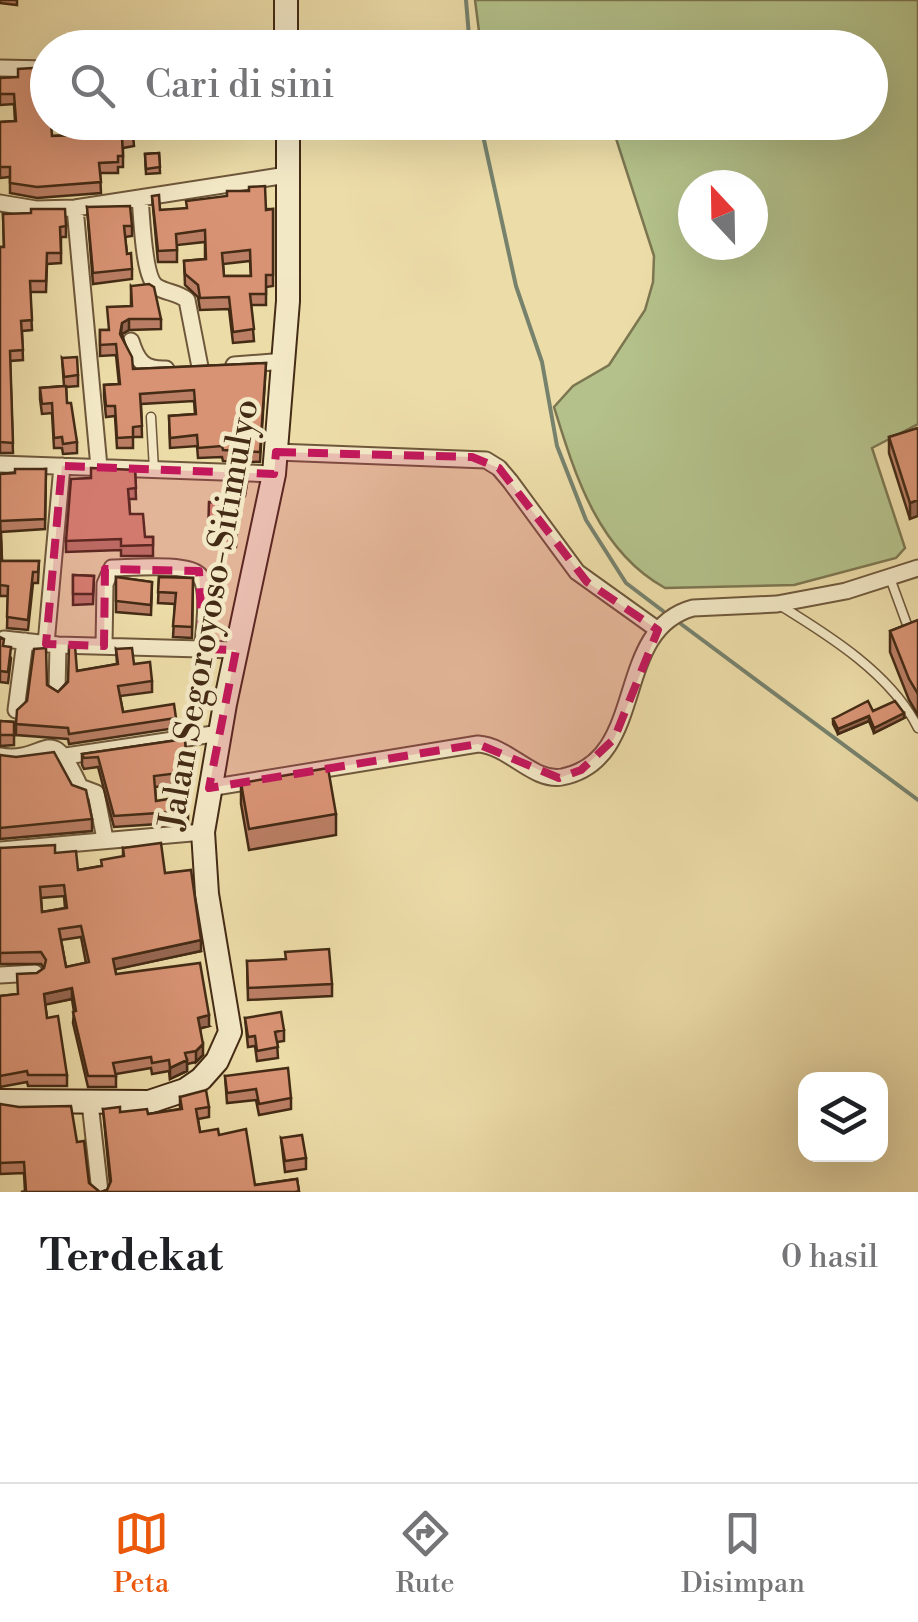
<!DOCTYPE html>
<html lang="id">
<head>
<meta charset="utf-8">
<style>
  body { margin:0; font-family:"Libre Bodoni",serif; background:#f2f2f2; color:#202124 }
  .controls { position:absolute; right:30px; bottom:30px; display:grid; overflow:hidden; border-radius:20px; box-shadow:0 10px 40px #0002 }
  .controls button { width:90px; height:90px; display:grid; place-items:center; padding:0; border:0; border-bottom:2px solid #e0e0e0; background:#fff; color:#202124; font:50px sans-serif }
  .compass { position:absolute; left:678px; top:170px; width:90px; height:90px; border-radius:50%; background:#fff; box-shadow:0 10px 40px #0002; rotate:338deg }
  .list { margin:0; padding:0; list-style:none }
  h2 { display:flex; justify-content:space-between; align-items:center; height:130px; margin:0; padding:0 40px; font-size:42px }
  h2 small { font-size:32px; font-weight:400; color:#757577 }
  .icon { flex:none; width:55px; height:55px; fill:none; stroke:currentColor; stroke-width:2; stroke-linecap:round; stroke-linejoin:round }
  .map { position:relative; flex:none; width:918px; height:1192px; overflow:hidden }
  .search { position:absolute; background:#fff; box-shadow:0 10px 40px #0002; left:30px; right:30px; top:30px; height:110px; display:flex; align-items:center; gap:25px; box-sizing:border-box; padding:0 35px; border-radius:55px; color:#757577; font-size:38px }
  .sheet { height:290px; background:#fff }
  nav { display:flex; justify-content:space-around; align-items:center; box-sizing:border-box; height:140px; border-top:2px solid #e0e0e0; background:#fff; font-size:28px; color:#757577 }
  nav a { display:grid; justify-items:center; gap:5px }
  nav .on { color:#ea580c }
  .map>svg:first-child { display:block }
  .green { fill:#b4c18a; stroke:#7c7650; stroke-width:2.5; fill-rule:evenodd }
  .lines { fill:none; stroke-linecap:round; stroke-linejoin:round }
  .stream { stroke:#77826d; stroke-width:4 }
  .service-casing { stroke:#6e573a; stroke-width:11 }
  .minor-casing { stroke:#6e573a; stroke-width:19 }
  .secondary-casing { stroke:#442b15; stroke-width:26 }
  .service { stroke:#f3e8c6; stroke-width:8 }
  .minor { stroke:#f3e8c6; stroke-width:15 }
  .secondary { stroke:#f3e8c6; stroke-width:22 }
  .wall { fill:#ba7e64; stroke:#442b15; stroke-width:2.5; fill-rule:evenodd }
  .shaded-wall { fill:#976751; stroke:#442b15; stroke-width:2.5 }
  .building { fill:#d89374; stroke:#442b15; stroke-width:2.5; fill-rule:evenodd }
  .marked { fill:#c2185b; fill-opacity:0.2; stroke:#c2185b; stroke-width:8; stroke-dasharray:20 12; stroke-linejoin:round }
  .labels { text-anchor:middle; stroke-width:9; stroke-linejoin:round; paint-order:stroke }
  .street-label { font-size:35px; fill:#442b15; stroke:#f3e8c6 }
</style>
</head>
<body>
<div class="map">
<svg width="918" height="1192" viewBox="0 0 918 1192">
  <rect width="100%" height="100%" fill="#ecdca8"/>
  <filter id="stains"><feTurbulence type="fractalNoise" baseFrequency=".002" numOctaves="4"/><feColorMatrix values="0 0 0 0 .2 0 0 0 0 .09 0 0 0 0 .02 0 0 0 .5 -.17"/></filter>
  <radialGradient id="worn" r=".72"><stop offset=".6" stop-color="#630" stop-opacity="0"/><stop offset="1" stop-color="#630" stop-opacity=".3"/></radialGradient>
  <path class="green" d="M475,0H918V424L872,448L905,548L896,558L794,585L665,588C598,551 575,475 554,407L573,386L609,365L645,310L653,282L654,256L611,123L870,122V48L481,47ZM693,185H753V245H693Z"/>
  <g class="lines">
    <path class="stream" d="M466,0L470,48
      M480,122L516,286L542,362L557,446L586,520L626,583L663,611
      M681,624L918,800"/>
    <defs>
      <path id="service" d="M151,417L154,470
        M890,578L909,630
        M781,606C830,636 892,675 918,728"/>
      <path id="minor" d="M0,68L48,69
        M140,198C142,216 143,278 157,287C167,293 177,292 187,300L200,367
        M0,203L36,209L75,208L287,175
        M75,208L99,467
        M131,341C137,361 144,370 166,369
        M234,365L285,361
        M276,452L486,460L499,468L510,481L577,572L658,630
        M0,464L274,474
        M4,639L58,645L236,650
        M46,644L62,466
        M104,646L105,584L112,568C129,568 190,562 200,576C211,593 203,629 203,649
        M57,691L58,645
        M16,710L25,641
        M0,756C50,764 48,717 80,787L96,793L105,839
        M66,756L220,733
        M209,788L478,744C509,746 533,782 562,777C649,760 611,630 693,608L777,604L846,591L918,568
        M0,850L203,832
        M0,975L35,973
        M90,1103L100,1192"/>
      <path id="secondary" d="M286,0V48
        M0,1101L149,1102L185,1090L201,1079L217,1061L230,1032L207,894L203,832L225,704L274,474L288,301V122"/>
    </defs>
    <use href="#service" class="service-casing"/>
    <use href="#minor" class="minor-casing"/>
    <use href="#secondary" class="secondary-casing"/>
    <use href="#service" class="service"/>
    <use href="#minor" class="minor"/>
    <use href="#secondary" class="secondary"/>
  </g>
  <path class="wall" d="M0,0H17V5L0,3Z
    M0,78L52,136L79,135L78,122H132L134,146L123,148V167H118V173H100L101,193L37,198L10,193V177L0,178V122L15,121L14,104L0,105Z
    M159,153L160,173L146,174L145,154Z
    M152,196L160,210L273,209V286L266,287V305H251L254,341L233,343L229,309L200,310L198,297L185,285L184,261L205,259V242L177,245V262H158ZM250,261L251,276H224L223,264Z
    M87,207L132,226V236L125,237L127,254L132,269V279L93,284Z
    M3,214L66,226V237H61V263L47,264L46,292H30L32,330L22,331L23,360L10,361L13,453H0V247H4Z
    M131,286L161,319V329L129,330L122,334L133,369L266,363L260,462L223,461L222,457L198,458L197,446L170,448L169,416L195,414L194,401L141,404L142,437H133V448H117L115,416L106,417L104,396V385L119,384L116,355L100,356V330H108L131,306Z
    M62,358L78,375V386L66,387L67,403L77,442V453L63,454L62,448H54L52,413L42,414L40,399V388L64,386Z
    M918,428L910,519L889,453V437Z
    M46,469L45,529L1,532L2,561H39L38,583H33L28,630L7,628L8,596H0V474Z
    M135,470L136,499H129L130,514L145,537H153V556H121V550L66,552V541L91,478Z
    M247,484L245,496L225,492V487Z
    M224,517L237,518L236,547L208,546V535Z
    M73,575L94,576L93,604L73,605Z
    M116,577L152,582L151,615L116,612Z
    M159,577L193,578L192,638L173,637L175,604L158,603Z
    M918,620V715L909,700L890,652V631Z
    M0,637L3,646L11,658L8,683L0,682Z
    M116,649L152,681V692L120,696L123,712L176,718V728L69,744L68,739L16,735V724L47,685L58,692L77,671L117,664Z
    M873,711L904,718L874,733L869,721L838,734L833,724V719Z
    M0,721L14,722V745L0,746Z
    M185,739L187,783L155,787L156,801L188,811V822L114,827L98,767L84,769L82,765V754Z
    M0,755L92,819V831L0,839Z
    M241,783L336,814V835L249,850L241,804Z
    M0,848L55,853L78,870L101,866L123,857V848L165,873L201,951L115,969L116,974L209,1026L200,1028L203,1055L196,1062L187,1064V1071L170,1079L169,1071L152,1074L151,1068L116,1074V1087H88L73,1023L74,1012L72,999L45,1004L47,1018L67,1075V1086H28L27,1082L0,1087V996L18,994L37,973L44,968L41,964H0ZM64,896L65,908L42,912L41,898ZM81,937L86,963L66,967L61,940Z
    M247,961L332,984V996L248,1000Z
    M245,1018L284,1030V1041L277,1042L278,1058L257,1061L255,1046L248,1047Z
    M225,1076L291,1098V1109L259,1115L256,1100L227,1103Z
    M180,1097L209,1107V1117L198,1119L200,1132L219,1135L255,1185L297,1179L299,1192H101L107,1190L110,1183L103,1109L120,1112L148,1114L180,1109Z
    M0,1104L77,1142L89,1183L25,1191L24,1173L0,1174Z
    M281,1138L306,1158V1169L285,1172Z"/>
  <path class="shaded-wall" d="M129,319V330L122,334L120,344L122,323Z
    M918,500V516L910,519V503Z
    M904,713V718L874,733V728Z
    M869,716V721L838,734V729Z
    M201,940V951L113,970V959Z
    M72,988V999L44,1005V994Z
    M209,1015V1026L198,1029V1018Z
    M203,1044V1055L196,1062V1051Z
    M187,1060V1071L170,1079V1068Z"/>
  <path class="building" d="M48,67V122H51L52,136L80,135L79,122H132L134,136L122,137L123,156H118V162L99,163L101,182L37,187L10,183V167H0V122L16,121L14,94H0V78L18,77V69Z
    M159,153L160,167L146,169L145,154Z
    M265,186L266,210L273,209V275H266V294H250L254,329L233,332L229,297L200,298L198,285L185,274L184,261L206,259L205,230L176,234L177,250L158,251L152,196L159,195L160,210L187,208L186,201L227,196V191H249V187ZM250,250L251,276H224L222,253Z
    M130,206L132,226H124L127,254L131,253L132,269L93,273L87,207Z
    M31,209H65L66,226L60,227L61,253H47L46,281H30L32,320L21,321L23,350L10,351L13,443L0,442V247H4L3,214L31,213Z
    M149,284L154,287L161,319H129L122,323L120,334L132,357L133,369L266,363L260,452L223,450L222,446L198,448L197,435L170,438L169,416L196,414L194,390L140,394L142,426L133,427V437L117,438L115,406H106L104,385L120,384L116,344L100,345V330H109L107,307L132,306L131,286Z
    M77,357L78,375L64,377L62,358Z
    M66,386L67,403H71L77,442L63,444L62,437L54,438L52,403L42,404L40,388Z
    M918,428V500L910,503L889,437Z
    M91,468L135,470L136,488L128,489L130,514H143L145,537H153V545L121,546V539L66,541L71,479L91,478Z
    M15,469H46L45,519L0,521V474L15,473Z
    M227,478L247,479L245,490L225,487Z
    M209,502L224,503L223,517L237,518L236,536L208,535Z
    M0,521L2,561H39L38,572H33L28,620L7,617L8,586L0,585Z
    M73,575L94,576L93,594H73Z
    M116,577L152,582L151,605L116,601Z
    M159,577L193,578L192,627L173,626L176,593L158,592Z
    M918,620V694L909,679L890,631Z
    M0,637L4,639L3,646L11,647L8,672L0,671Z
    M69,646H75L77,671L118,664L116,649L132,648L134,664L150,662L152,681L118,686L123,712L174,704L176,718L69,734L68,728L16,724L17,710L27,701L34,649L46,648L47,685L58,692L68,682Z
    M868,701L873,711L895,701L904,713L874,728L869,716L838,729L833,719Z
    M0,721L14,722V735H0Z
    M185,739L187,772L154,776L156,801L186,796L188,811L114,816L98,757L84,758L82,754Z
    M54,752L72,785L86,790L92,819L0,828V755L16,757Z
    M328,768L336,814L249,829L241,783Z
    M161,843L165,873L191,870L201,940L113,959L116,974L200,963L209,1015L198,1018L203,1044L196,1051L185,1053L187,1060L170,1068L169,1060L152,1063L151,1057L113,1063L116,1076H88L73,1012L76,1011L72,988L44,994L47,1018L58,1016L67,1075H28L27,1071L0,1076V996L18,994L17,974L37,973L44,968L46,960L41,952L0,953V848L55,845V853L76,851L78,870L102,866L101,860L124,856L123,848ZM64,885L67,908L42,912L40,887ZM81,926L89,962L66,967L59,929Z
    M329,949L332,984L248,988L247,961L286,959L285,952Z
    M281,1012L284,1030L275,1032L278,1047L257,1051L255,1036L248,1037L245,1018Z
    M288,1068L291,1098L259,1104L256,1089L227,1093L225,1076Z
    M206,1090L209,1107L196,1109L200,1132L218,1129L219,1135L246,1129L255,1185L297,1179L299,1191L295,1192H101L107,1190L111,1181L103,1109L120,1107V1112L147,1109L148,1114L182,1109L180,1097Z
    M0,1104L19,1107L71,1106L77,1142L84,1141L89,1183L100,1192H21L26,1191L24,1162L0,1163Z
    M302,1135L306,1158L285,1161L281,1138Z"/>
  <path class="marked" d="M276,452L472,457L499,468L587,582L658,630L614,739L581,770L559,778L478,744L209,788L236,650L203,649L199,571L105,569L104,646L46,644L62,466L274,474Z"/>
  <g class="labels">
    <g class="street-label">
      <text transform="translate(208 614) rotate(-80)" y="12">Jalan Segoroyoso-Sitimulyo</text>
    </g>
  </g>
  <rect width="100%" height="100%" filter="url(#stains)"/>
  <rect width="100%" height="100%" fill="url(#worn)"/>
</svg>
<div class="controls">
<button><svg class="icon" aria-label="layers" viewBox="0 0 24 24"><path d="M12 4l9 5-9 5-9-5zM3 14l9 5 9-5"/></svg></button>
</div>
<svg class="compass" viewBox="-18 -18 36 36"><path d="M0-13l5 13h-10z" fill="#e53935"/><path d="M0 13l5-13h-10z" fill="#757577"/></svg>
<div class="search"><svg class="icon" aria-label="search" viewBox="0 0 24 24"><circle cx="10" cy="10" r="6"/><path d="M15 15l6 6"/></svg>Cari di sini</div>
</div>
<section class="sheet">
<h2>Terdekat<small>0 hasil</small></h2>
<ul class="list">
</ul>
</section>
<nav>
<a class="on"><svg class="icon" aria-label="map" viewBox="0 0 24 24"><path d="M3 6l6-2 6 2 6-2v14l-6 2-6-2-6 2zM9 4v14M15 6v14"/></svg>Peta</a>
<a><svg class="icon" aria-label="directions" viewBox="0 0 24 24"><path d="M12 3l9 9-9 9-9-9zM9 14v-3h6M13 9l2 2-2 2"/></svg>Rute</a>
<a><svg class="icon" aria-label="saved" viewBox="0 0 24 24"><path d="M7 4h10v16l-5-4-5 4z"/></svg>Disimpan</a>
</nav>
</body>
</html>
